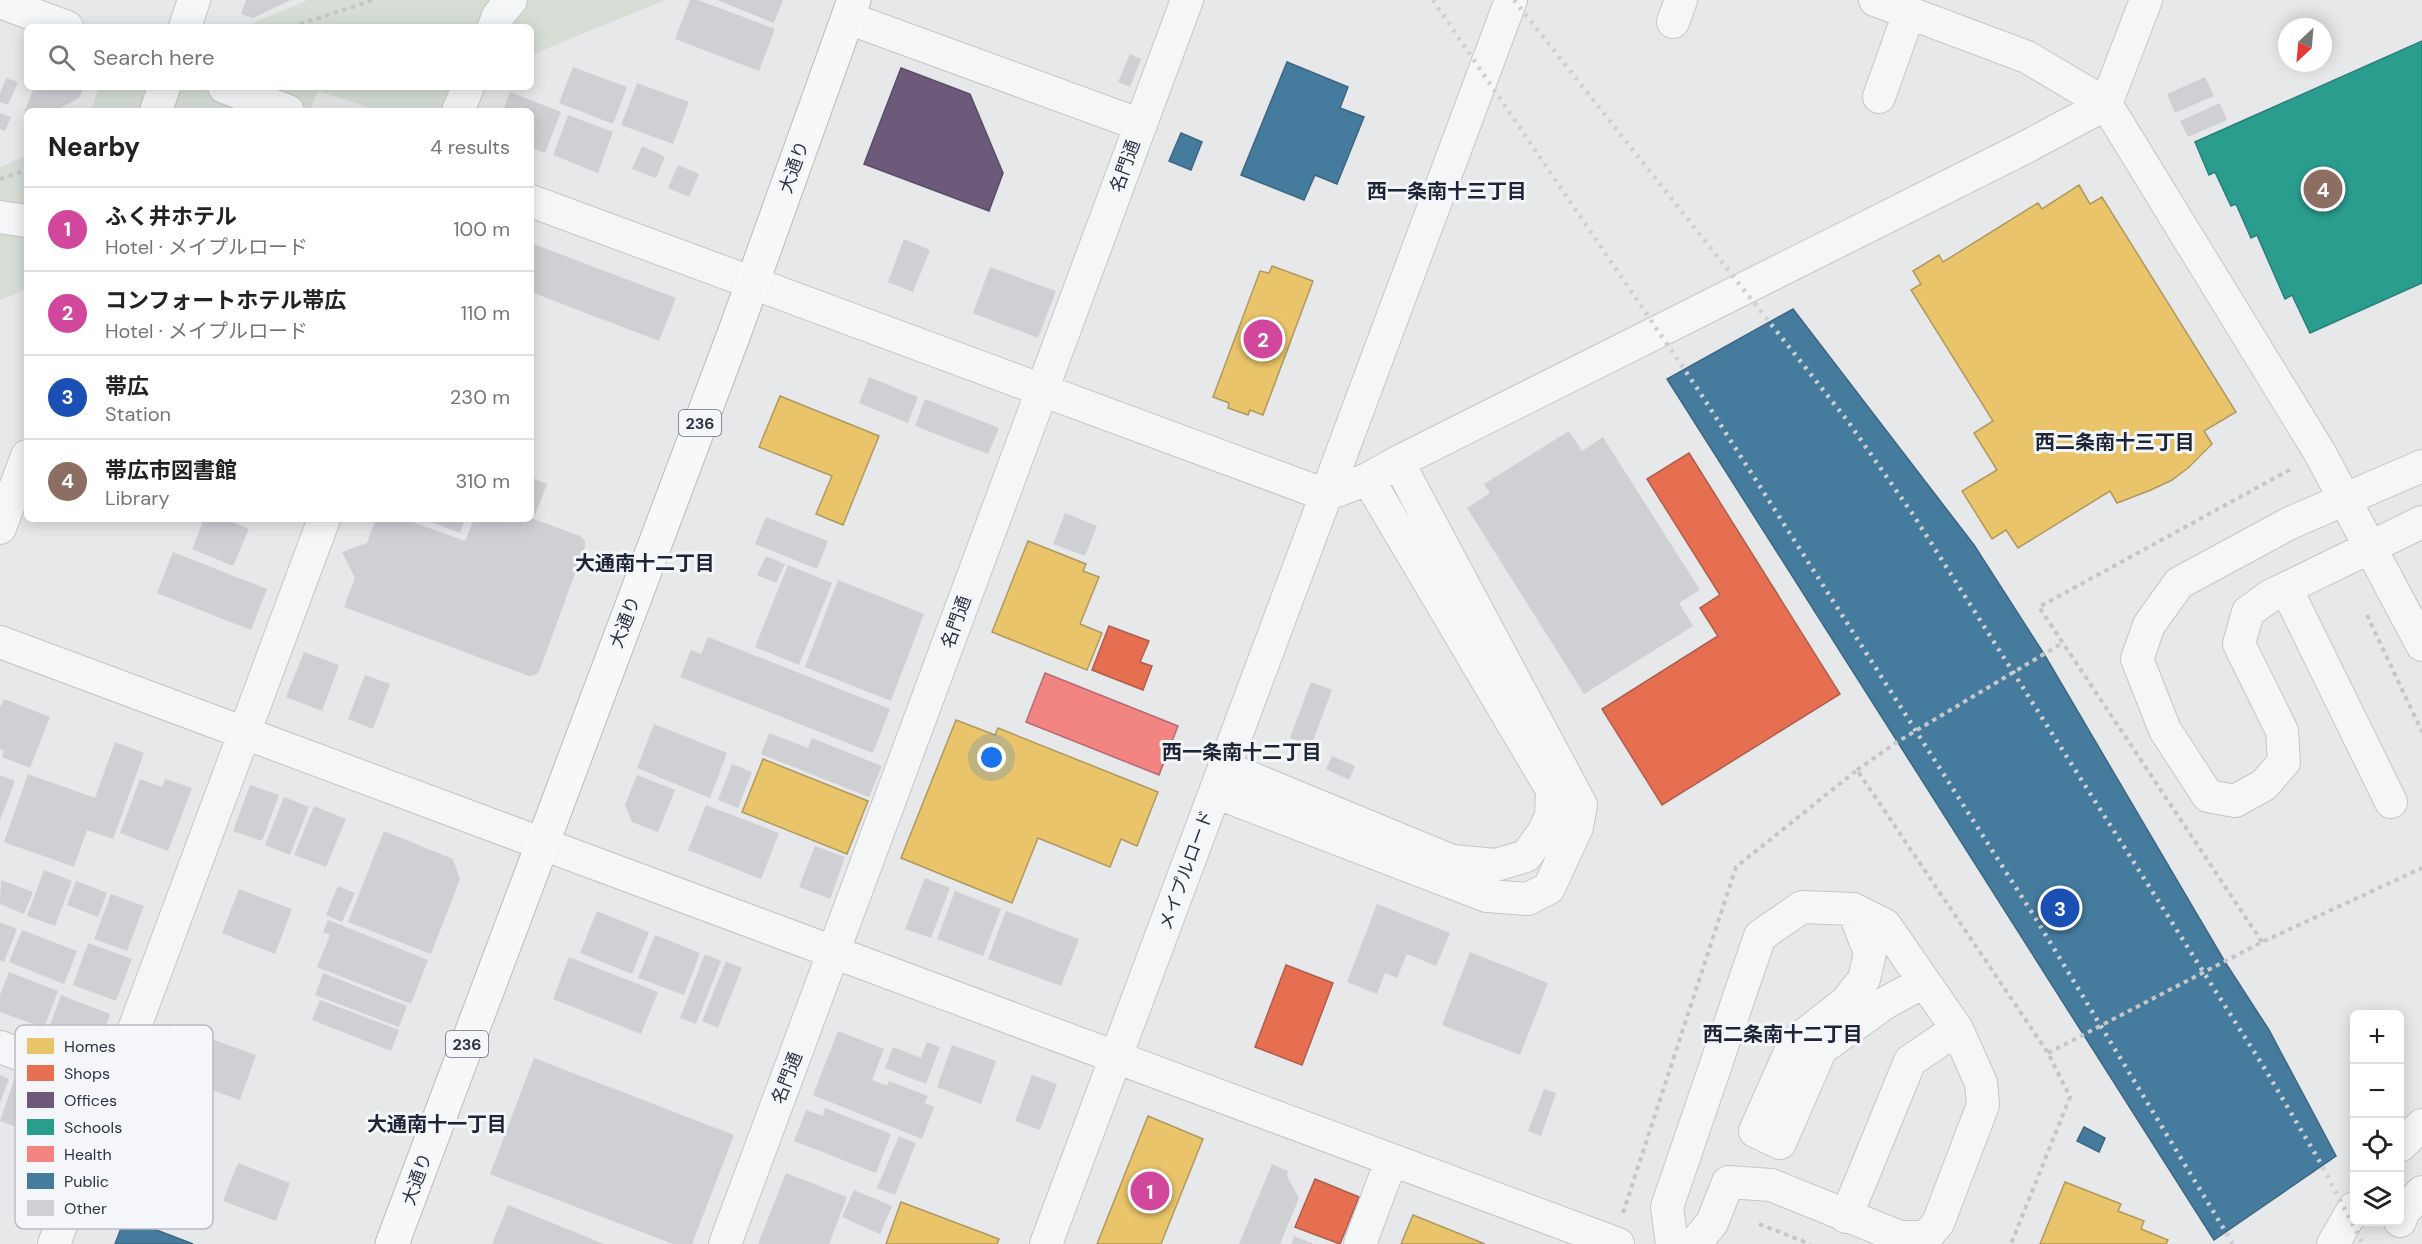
<!DOCTYPE html>
<html lang="en">
<head>
<meta charset="utf-8">
<style>
  body { margin:0; font-family:"DM Sans","Noto Sans JP",sans-serif; background:#f6f6f6; color:#222 }
  .controls { position:absolute; right:18px; bottom:18px; display:grid; overflow:hidden; border-radius:9px; box-shadow:0 3px 15px #0003 }
  .controls button { width:54px; height:54px; display:grid; place-items:center; padding:0; border:0; border-bottom:2px solid #e0e0e0; background:#fff; color:#222; font:30px sans-serif }
  .compass { position:absolute; left:2278px; top:18px; width:54px; height:54px; border-radius:50%; background:#fff; box-shadow:0 3px 15px #0003; rotate:206deg }
  .you { position:absolute; left:992px; top:758px; width:21px; height:21px; margin:-15px; border:4px solid #fff; border-radius:50%; background:#1a73e8; box-shadow:0 0 0 9px #1a73e833 }
  .badge { display:grid; place-items:center; width:39px; height:39px; border-radius:50%; background:#6c737f; color:#fff; font-size:20px; font-weight:700 }
  .pin { position:absolute; translate:-50% -50%; border:3px solid #fff; box-shadow:0 2px 6px #0006 }
  .list { margin:0; padding:0; list-style:none }
  h2 { display:flex; justify-content:space-between; align-items:center; height:78px; margin:0; padding:0 24px; font-size:26px }
  h2 small { font-size:20px; font-weight:400; color:#767676 }
  .list li { display:grid; grid-template-columns:39px 1fr auto; gap:18px; align-items:center; box-sizing:border-box; height:84px; padding:0 24px; border-top:2px solid #e0e0e0 }
  .list b { display:block; font-size:22px; white-space:nowrap }
  .list p { margin:0; font-size:20px; white-space:nowrap; color:#767676 }
  .list em { font-size:20px; font-style:normal; color:#767676 }
  .icon { flex:none; width:33px; height:33px; fill:none; stroke:currentColor; stroke-width:2; stroke-linecap:round; stroke-linejoin:round }
  .map { position:relative; flex:none; width:2422px; height:1244px; overflow:hidden }
  .search { position:absolute; background:#fff; box-shadow:0 3px 15px #0003; left:24px; top:24px; width:510px; height:66px; display:flex; align-items:center; gap:15px; box-sizing:border-box; padding:0 21px; border-radius:9px; color:#767676; font-size:22px }
  .panel { position:absolute; background:#fff; box-shadow:0 3px 15px #0003; left:24px; top:108px; width:510px; height:414px; border-radius:9px }
  .map>svg:first-child { display:block }
  .green { fill:#d6ded6 }
  .homes { fill:#e9c46a; stroke:#b0995f; stroke-width:1.5 }
  .shops { fill:#e76f51; stroke:#af5d4d; stroke-width:1.5 }
  .offices { fill:#6d597a; stroke:#594e6a; stroke-width:1.5 }
  .schools { fill:#2a9d8f; stroke:#2a7e79; stroke-width:1.5 }
  .health { fill:#f28482; stroke:#b66c70; stroke-width:1.5 }
  .public { fill:#457b9d; stroke:#3d6683; stroke-width:1.5 }
  .building { fill:#ced0d3 }
  .lines { fill:none; stroke-linecap:round; stroke-linejoin:round }
  .minor-casing { stroke:#c4c6c8; stroke-width:34 }
  .highway-casing { stroke:#b8bbbf; stroke-width:35 }
  .path { stroke:#c5c6ca; stroke-width:4; stroke-dasharray:4.5 4.5; stroke-linecap:butt }
  .minor { stroke:#f5f6f7; stroke-width:32 }
  .highway { stroke:#f8f8f8; stroke-width:33 }
  .rail { stroke:#cecfd2; stroke-width:4.5; stroke-dasharray:3 6; stroke-linecap:butt }
  .labels { text-anchor:middle; stroke-width:6; stroke-linejoin:round; paint-order:stroke }
  .shield { fill:#f4f6f9; stroke:#676e7b; stroke-width:1.5 }
  .shield-label { font-size:16px; font-weight:bold; fill:#2b3445 }
  .street-label { font-size:18px; fill:#2b3445; stroke:#f4f6f9 }
  .neighbourhood-label { font-size:20px; font-weight:bold; fill:#1d2536; stroke:#f4f6f9 }
  .key { fill:#f4f6f9; stroke:#b8bcc3; stroke-width:1.5 }
  .key-label { font-size:16px; fill:#2b3445 }
</style>
</head>
<body>
<div class="map">
<svg width="2422" height="1244" viewBox="0 0 2422 1244">
  <rect width="100%" height="100%" fill="#e6e8ea"/>
  <path class="green" d="M308,0H665L531,55V27H243Z
    M99,87H452L442,111H378L318,91L310,111H91Z
    M27,156V289L0,300V167Z"/>
  <path class="homes" d="M2079,185L2090,204L2102,197L2236,412L2204,431L2212,444L2188,468L2172,480L2151,490L2117,503L2110,491L2018,548L2006,530L1992,539L1962,491L1997,470L1974,433L1993,421L1911,290L1921,284L1913,271L1939,255L1943,262L2038,203L2042,209Z
    M1272,266L1313,281L1263,415L1250,410L1248,415L1228,408L1229,403L1213,397L1260,271L1269,273Z
    M780,396L879,436L843,525L816,514L832,476L759,447Z
    M1028,541L1086,564L1083,571L1099,577L1080,624L1102,633L1087,670L992,632Z
    M956,720L995,735L998,728L1158,792L1137,846L1121,839L1110,867L1038,838L1012,903L901,858Z
    M763,759L868,801L847,854L742,812Z
    M1148,1116L1203,1139L1161,1244H1097Z
    M2065,1182L2121,1204L2118,1211L2144,1221L2141,1229L2168,1240L2166,1244H2040Z
    M901,1202L999,1239L997,1244H886Z
    M1413,1215L1485,1244H1401Z"/>
  <path class="shops" d="M1689,453L1840,694L1662,805L1602,709L1718,636L1700,608L1720,595L1647,479Z
    M1109,626L1149,641L1140,662L1152,666L1143,690L1092,670Z
    M1286,965L1333,983L1302,1065L1255,1047Z
    M1315,1179L1359,1197L1340,1244L1295,1227Z"/>
  <path class="offices" d="M901,68L970,94L1003,173L989,211L864,164Z"/>
  <path class="schools" d="M2422,41V283L2310,333L2292,295L2285,299L2257,235L2251,238L2236,204L2231,206L2215,172L2209,175L2195,142Z"/>
  <path class="health" d="M1045,673L1178,726L1159,775L1026,722Z"/>
  <path class="public" d="M1287,62L1348,87L1340,108L1364,117L1337,184L1315,175L1304,200L1241,175Z
    M1181,133L1202,142L1191,170L1169,161Z
    M1793,309L1974,545L2044,654L2225,962L2269,1030L2336,1156L2214,1240L1667,379Z
    M2084,1127L2105,1138L2099,1152L2077,1141Z
    M125,1218L193,1244H115Z"/>
  <path class="building" d="M246,0H291L253,18L241,14Z
    M690,0H698L775,29L759,71L675,39Z
    M717,0H783L774,23Z
    M1130,54L1141,59L1130,87L1118,82Z
    M573,67L627,87L613,124L559,103Z
    M2205,77L2214,96L2175,113L2167,94Z
    M6,78L18,82L8,105L0,102V93Z
    M637,83L689,102L673,144L621,125Z
    M34,87H84L79,98L54,111H27V114L24,113Z
    M510,92L561,112L545,153L531,148V111H503Z
    M2220,103L2227,120L2188,137L2180,121Z
    M0,113L11,117L5,131L0,129Z
    M568,115L613,132L598,173L553,155Z
    M642,146L665,157L656,178L632,169Z
    M678,165L699,174L689,197L668,188Z
    M904,239L930,250L913,292L888,282Z
    M531,243L676,298L659,341L531,292Z
    M990,267L1056,291L1038,338L973,313Z
    M869,377L918,397L908,423L859,403Z
    M925,399L999,428L988,454L915,426Z
    M1569,431L1582,451L1603,437L1700,590L1679,603L1693,626L1584,694L1467,508L1490,493L1484,484Z
    M531,477L547,484L535,515L531,513Z
    M1065,513L1097,526L1085,556L1053,544Z
    M766,517L828,541L817,569L755,544Z
    M531,518L580,536L585,541V546L539,672L534,675L529,676L344,607L355,578L342,552L367,543L376,519H404L465,541L474,519Z
    M204,519H225L249,529L233,566L192,549Z
    M423,519H465L460,533Z
    M173,552L267,589L251,630L157,593Z
    M766,556L785,564L776,583L757,575Z
    M788,565L832,583L799,665L755,647Z
    M838,580L924,614L891,701L805,667Z
    M708,637L890,709L873,753L680,677L691,650L701,654Z
    M304,652L339,665L322,711L286,697Z
    M365,675L390,684L373,729L348,719Z
    M1311,682L1332,690L1311,746L1290,738Z
    M4,699L50,717L30,768L2,757L4,751L0,749V707Z
    M654,724L727,753L710,798L637,768Z
    M769,733L808,748L812,738L882,766L869,797L761,754Z
    M115,742L144,753L113,839L87,830L74,867L4,842L28,774L95,798Z
    M1332,756L1355,766L1349,780L1326,769Z
    M732,764L752,772L738,808L718,800Z
    M0,775L15,781L0,820Z
    M637,775L675,790L658,832L632,822L625,805Z
    M140,779L162,787L165,779L192,788L168,851L120,833Z
    M250,785L279,795L262,841L233,831Z
    M284,797L309,807L290,855L265,845Z
    M706,805L779,833L761,879L688,850Z
    M314,806L346,819L326,867L294,855Z
    M384,831L453,859L460,879L431,954L348,922Z
    M815,846L845,857L830,899L799,887Z
    M44,870L72,881L55,926L27,916Z
    M925,878L950,888L931,938L905,929Z
    M1,880L33,892L24,914L0,904Z
    M76,881L107,893L98,917L67,905Z
    M338,886L355,893L342,922L326,915Z
    M239,889L292,909L275,954L222,933Z
    M955,891L1001,909L983,956L937,939Z
    M111,894L144,906L127,951L94,939Z
    M1377,904L1450,933L1436,966L1407,954L1397,978L1385,973L1377,994L1347,982Z
    M597,911L649,932L632,974L580,953Z
    M1006,911L1079,939L1061,986L988,959Z
    M328,920L428,960L411,1004L317,967L330,935L323,932Z
    M0,922L17,929L4,962L0,960Z
    M22,930L77,951L64,984L9,962Z
    M655,935L700,953L684,995L638,978Z
    M88,943L132,959L116,1001L73,985Z
    M1470,952L1548,983L1520,1055L1442,1025Z
    M705,954L721,961L696,1024L680,1018Z
    M569,957L658,992L641,1034L553,999Z
    M726,961L742,968L718,1028L702,1021Z
    M9,972L58,991L44,1028L0,1012V995Z
    M323,973L407,1006L399,1027L315,995Z
    M61,995L110,1014L97,1050L48,1031Z
    M320,1000L399,1030L391,1051L312,1020Z
    M167,1023L256,1055L240,1100L151,1068Z
    M838,1031L884,1049L872,1080L887,1086L889,1081L928,1096L925,1103L934,1107L922,1139L813,1095Z
    M927,1042L940,1047L926,1084L885,1068L893,1047L921,1058Z
    M952,1045L996,1061L981,1104L937,1087Z
    M534,1058L734,1135L692,1244H673L490,1174Z
    M0,1075L9,1079L0,1103Z
    M1032,1075L1057,1084L1040,1130L1015,1121Z
    M14,1080L65,1099L57,1120L77,1127L69,1147L0,1121Z
    M1544,1089L1556,1093L1541,1136L1528,1131Z
    M825,1108L891,1134L876,1173L794,1141L806,1110L823,1116Z
    M899,1136L916,1143L895,1195L877,1188Z
    M238,1163L290,1183L276,1221L223,1201Z
    M1272,1164L1288,1171L1287,1176L1299,1198L1280,1244H1239Z
    M786,1173L847,1197L829,1244H758Z
    M854,1190L892,1206L880,1234L842,1217Z
    M508,1205L604,1244H492Z
    M1294,1236L1314,1244H1291Z"/>
  <g class="lines">
    <defs>
      <path id="minor" d="M1875,0L2027,57L2106,104L2320,453L2422,645
        M0,2L67,27
        M848,18L1141,125
        M1673,22L1681,0
        M185,27L194,0
        M494,27L498,16L511,0
        M224,87L288,111
        M1879,97L1909,13
        M156,111L164,87
        M458,111L468,87
        M531,201L1326,495L1368,479L1398,462L2028,146L2106,104L2146,0
        M0,217L27,221
        M2422,466L2290,523L2179,583L2149,625L2137,659L2165,730L2208,796L2235,801L2264,785L2284,762L2282,731L2239,644L2248,612L2270,596L2422,522
        M0,528L27,456
        M2286,588L2391,802
        M0,642L1618,1244
        M1224,767L1452,861L1496,865L1526,856L1543,833L1551,816L1552,790L1368,479
        M1215,792L1487,896L1528,899L1549,888L1577,827L1581,805L1398,462
        M1853,909L1870,953L1864,979L1846,1002L1794,1043L1755,1131L1780,1143L1821,1049L1885,1003L1924,982
        M0,1047L112,1089
        M2400,1146L2422,1125
        M1846,1217L1910,1061L1957,1029
        M2400,1221L2404,1211L2422,1192
        M54,1244L324,519
        M725,1244L1187,0
        M1046,1244L1511,0
        M1360,1244L1391,1161
        M1672,1244L1667,1207L1760,936L1802,907L1853,909L1885,925L1957,1029L1981,1083L1983,1105L1938,1223L1926,1237H1900L1771,1185L1728,1182L1712,1223L1694,1244
        M2333,1244L2354,1208"/>
      <path id="highway" d="M392,1244L734,334L854,0"/>
    </defs>
    <use href="#minor" class="minor-casing"/>
    <use href="#highway" class="highway-casing"/>
    <path class="path" d="M291,27L374,0
      M0,179L27,170
      M2367,615L2422,732
      M1857,770L1897,742L2064,642
      M2262,942L2039,607L2293,468
      M2048,1053L2262,942L2422,868
      M1623,1213L1736,867L1857,770L2048,1053L2070,1097L2011,1244
      M1759,1224L1810,1244"/>
    <use href="#minor" class="minor"/>
    <use href="#highway" class="highway"/>
    <path class="rail" d="M1433,0L1699,391L2036,919L2233,1244
      M1514,0L1847,420L1914,516L2265,1069L2320,1162L2363,1244"/>
  </g>
  <g class="labels">
    <g class="shield">
      <rect x="679" y="410" width="42" height="26" rx="4.5"/>
      <rect x="446" y="1031" width="42" height="26" rx="4.5"/>
    </g>
    <g class="shield-label">
      <text x="700" y="429">236</text>
      <text x="467" y="1050">236</text>
    </g>
    <g class="street-label">
      <text transform="translate(1125 166) rotate(-70)" y="6">名門通</text>
      <text transform="translate(794 167) rotate(-70)" y="6">大通り</text>
      <text transform="translate(625 622) rotate(-69)" y="6">大通り</text>
      <text transform="translate(956 622) rotate(-70)" y="6">名門通</text>
      <text transform="translate(1186 870) rotate(-70)" y="6">メイプルロード</text>
      <text transform="translate(787 1078) rotate(-69)" y="6">名門通</text>
      <text transform="translate(417 1179) rotate(-70)" y="6">大通り</text>
    </g>
    <g class="neighbourhood-label">
      <text x="1447" y="198">西一条南十三丁目</text>
      <text x="2115" y="449">西二条南十三丁目</text>
      <text x="645" y="570">大通南十二丁目</text>
      <text x="1242" y="759">西一条南十二丁目</text>
      <text x="1783" y="1041">西二条南十二丁目</text>
      <text x="437" y="1131">大通南十一丁目</text>
    </g>
  </g>
  <rect x="15" y="1025" width="198" height="204" rx="9" class="key"/>
  <rect x="27" y="1038" width="27" height="16" fill="#e9c46a"/>
  <rect x="27" y="1065" width="27" height="16" fill="#e76f51"/>
  <rect x="27" y="1092" width="27" height="16" fill="#6d597a"/>
  <rect x="27" y="1119" width="27" height="16" fill="#2a9d8f"/>
  <rect x="27" y="1146" width="27" height="16" fill="#f28482"/>
  <rect x="27" y="1173" width="27" height="16" fill="#457b9d"/>
  <rect x="27" y="1200" width="27" height="16" fill="#ced0d3"/>
  <g class="key-label">
    <text x="64" y="1052">Homes</text>
    <text x="64" y="1079">Shops</text>
    <text x="64" y="1106">Offices</text>
    <text x="64" y="1133">Schools</text>
    <text x="64" y="1160">Health</text>
    <text x="64" y="1187">Public</text>
    <text x="64" y="1214">Other</text>
  </g>
</svg>
<div class="controls">
<button>+</button>
<button>−</button>
<button><svg class="icon" aria-label="locate" viewBox="0 0 24 24"><circle cx="12" cy="12" r="6"/><path d="M12 2v4M12 18v4M2 12h4M18 12h4"/></svg></button>
<button><svg class="icon" aria-label="layers" viewBox="0 0 24 24"><path d="M12 4l9 5-9 5-9-5zM3 14l9 5 9-5"/></svg></button>
</div>
<svg class="compass" viewBox="-18 -18 36 36"><path d="M0-13l5 13h-10z" fill="#e53935"/><path d="M0 13l5-13h-10z" fill="#767676"/></svg>
<div class="you"></div>
<div class="pin badge" style="left:1150px;top:1191px;background:#d1479c">1</div>
<div class="pin badge" style="left:1263px;top:339px;background:#d1479c">2</div>
<div class="pin badge" style="left:2060px;top:908px;background:#1a4fb4">3</div>
<div class="pin badge" style="left:2323px;top:189px;background:#8d6e63">4</div>
<div class="search"><svg class="icon" aria-label="search" viewBox="0 0 24 24"><circle cx="10" cy="10" r="6"/><path d="M15 15l6 6"/></svg>Search here</div>
<section class="panel">
<h2>Nearby<small>4 results</small></h2>
<ul class="list">
<li><span class="badge" style="background:#d1479c">1</span><div><b>ふく井ホテル</b><p>Hotel · メイプルロード</p></div><em>100 m</em></li>
<li><span class="badge" style="background:#d1479c">2</span><div><b>コンフォートホテル帯広</b><p>Hotel · メイプルロード</p></div><em>110 m</em></li>
<li><span class="badge" style="background:#1a4fb4">3</span><div><b>帯広</b><p>Station</p></div><em>230 m</em></li>
<li><span class="badge" style="background:#8d6e63">4</span><div><b>帯広市図書館</b><p>Library</p></div><em>310 m</em></li>
</ul>
</section>
</div>
</body>
</html>
